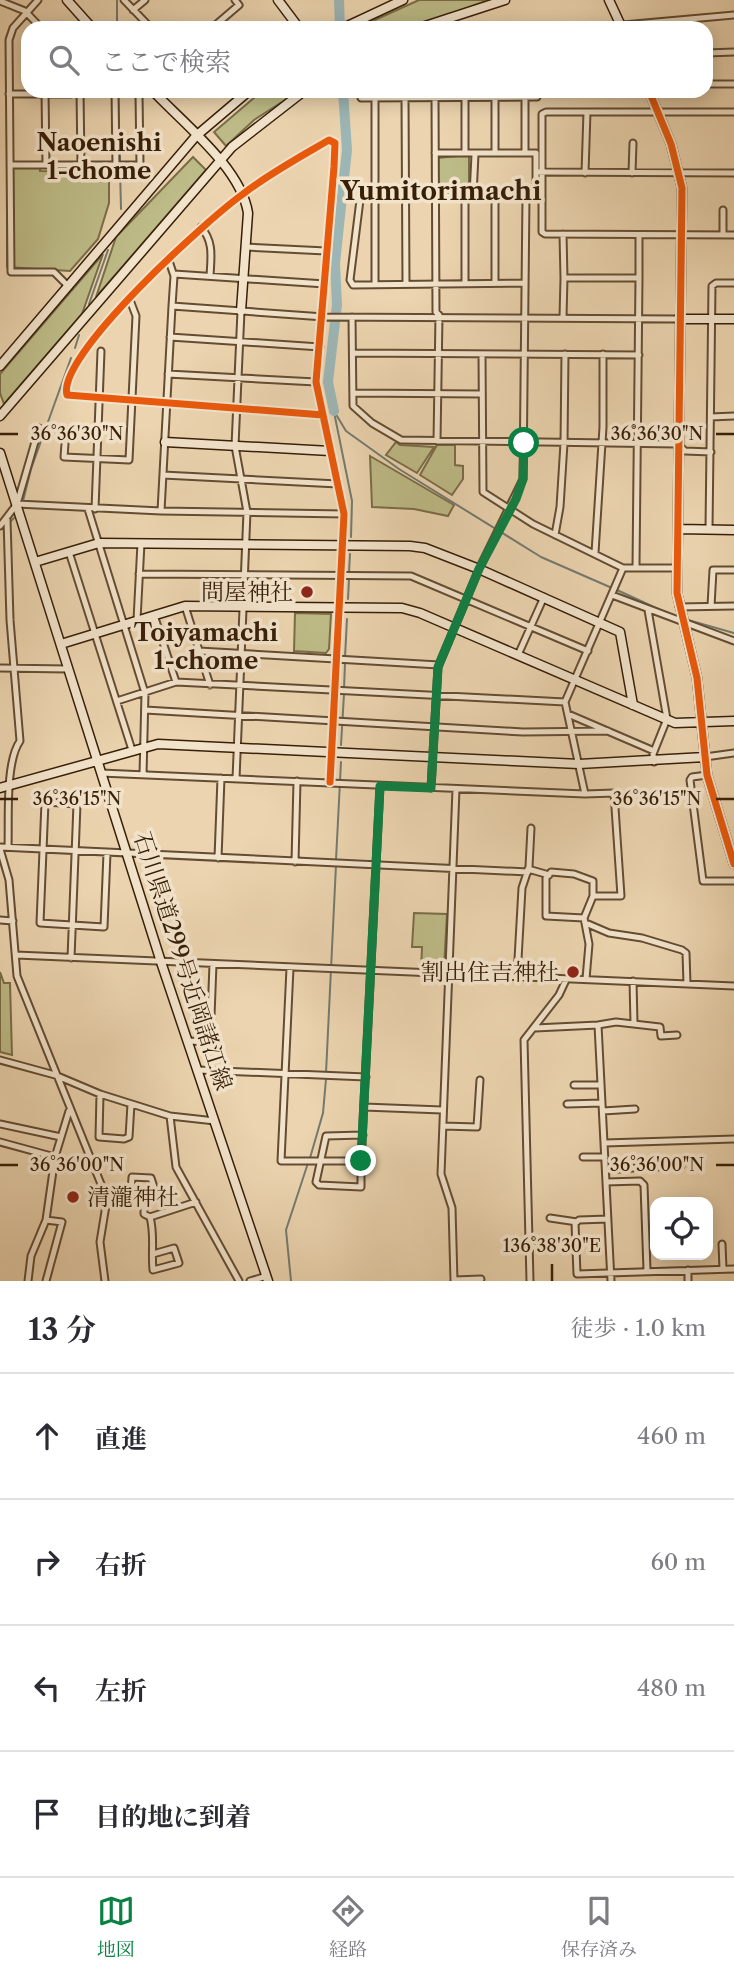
<!DOCTYPE html>
<html lang="ja">
<head>
<meta charset="utf-8">
<style>
  body { margin:0; font-family:"Libre Caslon Text","Noto Serif JP",serif; background:#f7f7f7; color:#2b2b33 }
  .controls { position:absolute; right:21px; bottom:21px; display:grid; overflow:hidden; border-radius:14px; box-shadow:0 4px 18px #0003 }
  .controls button { width:63px; height:63px; display:grid; place-items:center; padding:0; border:0; border-bottom:2px solid #e1e1e2; background:#fff; color:#2b2b33; font:35px sans-serif }
  .stop { position:absolute; width:21px; height:21px; margin:-16px; border:5px solid #0b8043; border-radius:50%; background:#fff }
  .stop.end { background:#0b8043; border-color:#fff; box-shadow:0 2px 7px #0008 }
  .list { margin:0; padding:0; list-style:none }
  h2 { display:flex; justify-content:space-between; align-items:center; height:91px; margin:0; padding:0 28px; font-size:30px }
  h2 small { font-size:23px; font-weight:400; color:#7c7c81 }
  .list li { display:grid; grid-template-columns:46px 1fr auto; gap:21px; align-items:center; box-sizing:border-box; height:126px; padding:0 28px; border-top:2px solid #e1e1e2 }
  .list b { display:block; font-size:26px; white-space:nowrap }
  .list em { font-size:23px; font-style:normal; color:#7c7c81 }
  .icon { flex:none; width:38px; height:38px; fill:none; stroke:currentColor; stroke-width:2; stroke-linecap:round; stroke-linejoin:round }
  .map { position:relative; flex:none; width:734px; height:1281px; overflow:hidden }
  .search { position:absolute; background:#fff; box-shadow:0 4px 18px #0003; left:21px; right:21px; top:21px; height:77px; display:flex; align-items:center; gap:18px; box-sizing:border-box; padding:0 24px; border-radius:21px; color:#7c7c81; font-size:26px }
  .sheet { height:595px; background:#fff }
  nav { display:flex; justify-content:space-around; align-items:center; box-sizing:border-box; height:98px; border-top:2px solid #e1e1e2; background:#fff; font-size:19px; color:#7c7c81 }
  nav a { display:grid; justify-items:center; gap:4px }
  nav .on { color:#0b8043 }
  .map>svg:first-child { display:block }
  .green { fill:#bdbb87; stroke:#7a6d48; stroke-width:2 }
  .lines { fill:none; stroke-linecap:round; stroke-linejoin:round }
  .stream { stroke:#747a70; stroke-width:2 }
  .river { stroke:#9cb6b5; stroke-width:10 }
  .street-casing { stroke:#644c32; stroke-width:9 }
  .secondary-casing { stroke:#371f08; stroke-width:11 }
  .street { stroke:#f2e3cb; stroke-width:5 }
  .secondary { stroke:#f2e3cb; stroke-width:8 }
  .cycleway-casing { stroke:#f2e3cb; stroke-width:11 }
  .cycleway { stroke:#e8590c; stroke-width:7 }
  .route { stroke:#0b8043; stroke-width:9 }
  .ticks { fill:none; stroke:#371f08; stroke-width:2.5 }
  .poi-dot { fill:#8f2418; stroke:#f2e3cb; stroke-width:2.5 }
  .labels { text-anchor:middle; stroke-width:7; stroke-linejoin:round; paint-order:stroke }
  .poi-label { font-size:23px; fill:#371f08; stroke:#f2e3cb; text-anchor:end }
  .street-label { font-size:23px; fill:#371f08; stroke:#f2e3cb }
  .neighbourhood-label { font-size:24px; font-weight:bold; fill:#371f08; stroke:#f2e3cb }
  .quarter-label { font-size:26px; font-weight:bold; fill:#371f08; stroke:#f2e3cb }
  .ticks-label { font-size:18px; text-anchor:middle; fill:#371f08; stroke:#f2e3cb; stroke-width:7; stroke-linejoin:round; paint-order:stroke }
</style>
</head>
<body>
<div class="map">
<svg width="734" height="1281" viewBox="0 0 734 1281">
  <rect width="100%" height="100%" fill="#ebd4af"/>
  <filter id="stains"><feTurbulence type="fractalNoise" baseFrequency=".00286" numOctaves="4"/><feColorMatrix values="0 0 0 0 .2 0 0 0 0 .09 0 0 0 0 .02 0 0 0 .5 -.17"/></filter>
  <radialGradient id="worn" r=".72"><stop offset=".6" stop-color="#630" stop-opacity="0"/><stop offset="1" stop-color="#630" stop-opacity=".3"/></radialGradient>
  <path class="green" d="M419,0H489L412,28H357Z
    M262,91H299L254,120L226,146L214,132Z
    M469,155V193H438L437,158Z
    M193,157L206,170L96,297L116,237Z
    M7,167H40V171L109,172V203L98,239L70,271L7,267Z
    M103,254L82,314L4,404L0,393V374Z
    M396,442L400,445L434,447L417,473L386,455Z
    M437,445H455V465L463,466V479L452,495L420,475Z
    M370,456L454,505L448,516L414,509L372,507Z
    M295,613L331,614L329,649L326,653L294,651Z
    M414,913L447,914L444,968L441,971L421,970L422,947H412Z
    M0,972L4,983H10L12,1055L0,1052Z"/>
  <g class="lines">
    <path class="stream" d="M117,0V28
      M118,91L120,162
      M120,168L121,209
      M89,304L108,250
      M75,348L79,335
      M334,411L346,431L399,469L541,557L612,588
      M334,412L352,501L351,537
      M23,501L31,469L71,358
      M9,523L14,518
      M349,573L350,554
      M617,590L669,614
      M348,599L349,579
      M688,620L734,633
      M345,657L347,619
      M344,689L345,663
      M341,745L344,694
      M336,860L341,762
      M326,1073L336,865
      M310,1158L323,1113L326,1079
      M291,1281L286,1230L308,1163"/>
    <path class="river" d="M339,0L340,28
      M334,411L328,382L337,305L335,263L347,150L343,91"/>
    <defs>
      <path id="street" d="M38,0L13,28L9,40L11,272H54L69,287
        M124,0L151,28
        M0,1L25,11L41,28
        M133,10L145,0
        M212,28L239,5L235,0
        M590,28L734,15
        M706,53L734,52
        M706,84H734
        M45,91L46,165
        M80,91L81,165
        M115,91L116,165
        M9,94H71L82,91
        M465,97V153
        M361,98L537,97
        M405,98L406,284
        M435,98L436,312L439,315L437,441
        M734,112H546L542,114V232L545,234L734,235
        M435,153H536V196H365L360,200L350,280L353,285L525,283
        M495,153V97
        M525,153V97
        M10,165H140L139,94L142,91
        M539,172L734,173
        M585,173L587,112
        M632,173L633,143
        M465,196V283
        M473,196L475,154
        M723,210V235
        M201,227C214,242 211,257 210,276
        M563,234L564,278
        M639,235V278
        M246,247L326,251
        M168,258L174,276L172,306
        M174,274L325,284
        M495,283V196
        M375,284V98
        M352,317L353,406L372,423L401,440L677,444L685,451L711,452
        M563,317L564,278H639L636,567
        M170,337L320,347
        M353,353L639,355
        M482,354L483,492L533,524L623,568H677
        M168,374L316,382
        M353,393L482,394
        M323,415L67,395C56,356 209,218 243,194C270,173 300,157 329,140L335,143L334,167L316,382L344,514L330,782
        M711,417L734,416
        M98,431L66,430L64,457L129,460L136,316L130,300
        M163,475L338,484
        M17,504L161,511L344,514
        M88,509L145,693L143,775
        M95,509L101,351
        M161,511L172,306L324,317L678,319
        M7,519L10,620L20,741C5,762 9,820 8,847
        M0,526L17,504L39,428
        M709,529L712,286L716,283H734
        M555,535L560,507L564,443L565,354
        M69,552L132,750
        M595,553L603,427V354
        M139,574L411,576L588,651
        M612,595L734,641
        M185,606L210,685
        M711,606L713,570H734
        M679,607L734,606
        M648,610L667,719L653,754L654,762
        M154,615L176,682
        M137,620L141,543
        M199,651L439,665
        M518,655L544,597
        M0,668L68,669
        M117,701L176,682L565,702
        M145,710L523,732L608,731
        M568,714L654,751
        M705,757L734,753
        M101,773L585,794L614,793L621,896H593L584,918L589,944L586,979
        M707,775L692,777L690,780L703,881H734
        M236,779L247,512L235,446L241,311
        M431,788L438,667L479,569L523,479L526,196
        M585,794L565,702L623,568
        M0,847L528,872
        M0,849L9,880L17,976L107,1199L100,1242L105,1281
        M218,858L221,778
        M295,862L297,781
        M528,869L549,875
        M584,918L546,916V878L551,872L574,874L593,881V896
        M0,920L13,921
        M588,924L609,933L642,938L682,950L686,953L687,984
        M16,955L734,986
        M71,958C73,907 75,855 77,804L45,802L40,923L104,927L107,853
        M290,968L281,1161H361L380,786
        M517,977L522,888L529,867L531,828
        M633,981L634,1023
        M598,1025L616,1022L660,1027L661,1036L677,1035
        M535,1028L598,1025L611,1281
        M188,1041L210,1042L213,964
        M0,1060L55,1075L100,1094L170,1116L215,1121
        M198,1070L366,1077
        M574,1085H601
        M100,1094L99,1137L124,1139L129,1137L131,1104
        M567,1104L602,1103
        M364,1107L442,1110
        M603,1111L635,1109
        M170,1116L176,1167L239,1281
        M0,1124L61,1137
        M443,1126L477,1127L480,1080
        M0,1142L55,1157
        M605,1143L734,1139
        M583,1157H605
        M361,1161V1187L319,1185L316,1182L326,1136L363,1135
        M654,1167L681,1166
        M606,1170L633,1168
        M606,1182L640,1181L644,1185L647,1270
        M144,1194L156,1193L151,1178L132,1177L131,1191L144,1194V1214L150,1217C155,1236 151,1251 153,1270L179,1263L174,1248L153,1254
        M150,1217L196,1202
        M550,1218L577,1222
        M608,1219L579,1220L575,1223L577,1274L734,1269
        M722,1244L723,1269
        M530,1247L576,1246
        M688,1270V1281
        M454,1280L481,1279
        M28,1281L31,1256L46,1220
        M46,1281L62,1222L46,1220L55,1157L69,1111
        M250,1281L267,1276
        M454,1281L452,1208L441,1174L456,789
        M530,1281L524,1040L559,995L566,980"/>
      <path id="secondary" d="M67,0L92,28
        M278,0L299,28
        M609,0L622,28
        M343,28L403,0
        M419,28L505,0
        M153,91C184,124 241,168 248,213L241,311
        M649,91L671,144L682,188L677,593L697,678L707,775L734,864
        M678,319H734
        M0,366L196,136L249,91
        M0,416L232,147L304,91
        M165,442L330,451
        M0,453L161,962L268,1281
        M678,529L734,530
        M35,562L99,543L410,546L425,548L479,569L620,632L633,705
        M61,644L185,606L402,608L420,613L675,723L734,721
        M0,788L158,744L579,764L705,757"/>
    </defs>
    <use href="#street" class="street-casing"/>
    <use href="#secondary" class="secondary-casing"/>
    <use href="#street" class="street"/>
    <use href="#secondary" class="secondary"/>
    <defs>
      <path id="cycleway" d="M649,91L671,144L682,188L677,593L697,678L707,775L734,864
        M323,415L67,395C56,356 209,218 243,194C270,173 300,157 329,140L335,143L334,167L316,382L344,514L330,782"/>
    </defs>
    <use href="#cycleway" class="cycleway-casing"/>
    <use href="#cycleway" class="cycleway"/>
  </g>
  <g class="lines">
    <path class="route" d="M361,1161L380,786L431,788L438,667L479,569L516,499L523,479L524,443"/>
  </g>
  <path class="ticks" d="M0,434H18M716,434H734M0,799H18M716,799H734M0,1165H18M716,1165H734M552,1264V1281"/>
  <g class="poi-dot">
    <circle cx="307" cy="592" r="7"/>
    <circle cx="573" cy="972" r="7"/>
    <circle cx="73" cy="1197" r="7"/>
  </g>
  <g class="labels">
    <g class="poi-label">
      <text x="293" y="600">問屋神社</text>
      <text x="559" y="980">割出住吉神社</text>
      <text x="87" y="1205" text-anchor="start">清瀧神社</text>
    </g>
    <g class="street-label">
      <text transform="translate(183 961) rotate(72)" y="8">石川県道299号近岡諸江線</text>
    </g>
    <g class="neighbourhood-label">
      <text x="99" y="151">Naoenishi<tspan x="99" dy="28">1-chome</tspan></text>
      <text x="206" y="641">Toiyamachi<tspan x="206" dy="28">1-chome</tspan></text>
    </g>
    <g class="quarter-label">
      <text x="441" y="200">Yumitorimachi</text>
    </g>
  </g>
  <g class="ticks-label">
    <text x="77" y="440">36°36'30"N</text>
    <text x="657" y="440">36°36'30"N</text>
    <text x="77" y="805">36°36'15"N</text>
    <text x="657" y="805">36°36'15"N</text>
    <text x="77" y="1171">36°36'00"N</text>
    <text x="657" y="1171">36°36'00"N</text>
    <text x="552" y="1252">136°38'30"E</text>
  </g>
  <rect width="100%" height="100%" filter="url(#stains)"/>
  <rect width="100%" height="100%" fill="url(#worn)"/>
</svg>
<div class="controls">
<button><svg class="icon" aria-label="locate" viewBox="0 0 24 24"><circle cx="12" cy="12" r="6"/><path d="M12 2v4M12 18v4M2 12h4M18 12h4"/></svg></button>
</div>
<div class="stop" style="left:524px;top:443px"></div>
<div class="stop end" style="left:361px;top:1161px"></div>
<div class="search"><svg class="icon" aria-label="search" viewBox="0 0 24 24"><circle cx="10" cy="10" r="6"/><path d="M15 15l6 6"/></svg>ここで検索</div>
</div>
<section class="sheet">
<h2>13 分<small>徒歩 · 1.0 km</small></h2>
<ul class="list">
<li><svg class="icon" aria-label="ahead" viewBox="0 0 24 24"><path d="M12 20V5M6 11l6-6 6 6"/></svg><div><b>直進</b></div><em>460 m</em></li>
<li><svg class="icon" aria-label="right" viewBox="0 0 24 24"><path d="M7 20v-9h11M14 6l5 5-5 5"/></svg><div><b>右折</b></div><em>60 m</em></li>
<li><svg class="icon" aria-label="left" viewBox="0 0 24 24"><path d="M17 20v-9H6M10 6l-5 5 5 5"/></svg><div><b>左折</b></div><em>480 m</em></li>
<li><svg class="icon" aria-label="arrive" viewBox="0 0 24 24"><path d="M6 21V4h12l-3 4 3 4H6"/></svg><div><b>目的地に到着</b></div></li>
</ul>
</section>
<nav>
<a class="on"><svg class="icon" aria-label="map" viewBox="0 0 24 24"><path d="M3 6l6-2 6 2 6-2v14l-6 2-6-2-6 2zM9 4v14M15 6v14"/></svg>地図</a>
<a><svg class="icon" aria-label="directions" viewBox="0 0 24 24"><path d="M12 3l9 9-9 9-9-9zM9 14v-3h6M13 9l2 2-2 2"/></svg>経路</a>
<a><svg class="icon" aria-label="saved" viewBox="0 0 24 24"><path d="M7 4h10v16l-5-4-5 4z"/></svg>保存済み</a>
</nav>
</body>
</html>
